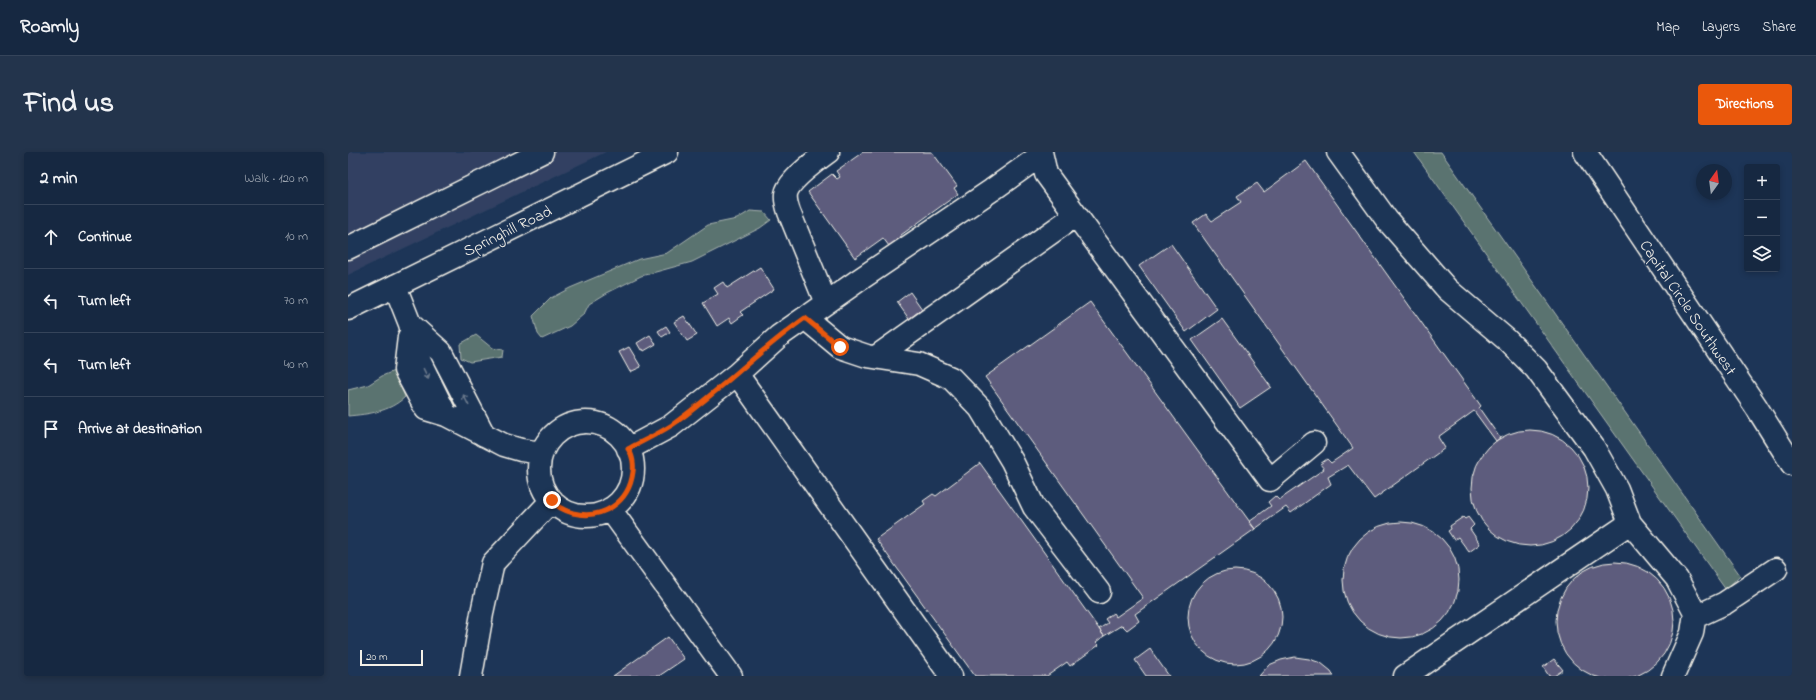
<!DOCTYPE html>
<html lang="en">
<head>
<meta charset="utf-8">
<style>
  body { margin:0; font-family:"Indie Flower",sans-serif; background:#23344c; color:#f1f3f6 }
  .controls { position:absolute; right:12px; top:12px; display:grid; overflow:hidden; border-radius:4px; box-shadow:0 2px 6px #0003 }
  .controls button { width:36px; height:36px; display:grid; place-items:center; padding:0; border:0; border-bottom:1px solid #35445a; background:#162841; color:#f1f3f6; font:20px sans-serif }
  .compass { position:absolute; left:1348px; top:12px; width:36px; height:36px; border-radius:50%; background:#162841; box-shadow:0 2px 6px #0003; rotate:14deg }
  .scale { position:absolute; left:12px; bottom:10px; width:63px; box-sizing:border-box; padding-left:4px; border:2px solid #f4f1e8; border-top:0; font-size:11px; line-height:14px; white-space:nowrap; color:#f4f1e8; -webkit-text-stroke:3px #1d3557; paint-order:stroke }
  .stop { position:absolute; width:12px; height:12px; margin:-9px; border:3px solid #ea580c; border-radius:50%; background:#fff }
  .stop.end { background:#ea580c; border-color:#fff; box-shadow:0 1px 4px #0008 }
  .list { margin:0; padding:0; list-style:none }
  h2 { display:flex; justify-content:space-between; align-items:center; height:52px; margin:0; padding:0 16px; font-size:17px }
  h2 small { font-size:13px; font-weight:400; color:#9ea6b1 }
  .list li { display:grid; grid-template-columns:26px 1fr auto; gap:12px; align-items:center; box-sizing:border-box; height:64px; padding:0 16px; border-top:1px solid #35445a }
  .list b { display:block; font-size:15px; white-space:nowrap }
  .list em { font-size:13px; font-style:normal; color:#9ea6b1 }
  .icon { flex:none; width:22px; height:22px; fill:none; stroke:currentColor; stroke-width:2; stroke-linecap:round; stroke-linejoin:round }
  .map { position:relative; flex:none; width:1444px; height:524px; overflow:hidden; border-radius:4px }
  header { display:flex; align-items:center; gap:24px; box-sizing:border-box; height:56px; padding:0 20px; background:#162841; border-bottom:1px solid #35445a }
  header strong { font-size:19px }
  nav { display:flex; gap:22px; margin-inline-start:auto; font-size:14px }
  .intro { display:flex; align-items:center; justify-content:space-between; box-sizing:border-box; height:96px; padding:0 24px }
  h1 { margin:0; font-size:28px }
  .button { padding:10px 18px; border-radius:4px; background:#ea580c; color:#fff; font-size:14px; font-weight:700 }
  main { display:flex; gap:24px; padding:0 24px }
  aside { flex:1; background:#162841; border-radius:4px; box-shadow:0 2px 6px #0003 }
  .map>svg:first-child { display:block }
  .built { fill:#304162 }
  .green { fill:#5a7370; stroke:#a7b2ac }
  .building { fill:#5d5c7d; stroke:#f4f1e8 }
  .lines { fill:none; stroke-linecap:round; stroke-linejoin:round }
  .minor-casing { stroke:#f4f1e8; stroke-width:25 }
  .major-casing { stroke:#f4f1e8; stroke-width:25 }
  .minor { stroke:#1d3557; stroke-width:22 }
  .major { stroke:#1d3557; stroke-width:22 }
  .oneway { stroke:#68778a }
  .route { stroke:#ea580c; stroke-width:5 }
  .labels { text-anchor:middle; stroke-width:3; stroke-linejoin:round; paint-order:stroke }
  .street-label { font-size:16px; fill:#f4f1e8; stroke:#1d3557 }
</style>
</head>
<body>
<header>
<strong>Roamly</strong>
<nav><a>Map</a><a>Layers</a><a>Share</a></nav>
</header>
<div class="intro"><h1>Find us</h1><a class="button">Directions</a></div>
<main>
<aside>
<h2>2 min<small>Walk · 120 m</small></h2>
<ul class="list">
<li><svg class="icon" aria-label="ahead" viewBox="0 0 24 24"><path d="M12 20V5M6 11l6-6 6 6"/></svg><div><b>Continue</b></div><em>10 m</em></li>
<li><svg class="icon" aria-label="left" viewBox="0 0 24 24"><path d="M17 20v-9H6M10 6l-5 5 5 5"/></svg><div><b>Turn left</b></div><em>70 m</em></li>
<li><svg class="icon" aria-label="left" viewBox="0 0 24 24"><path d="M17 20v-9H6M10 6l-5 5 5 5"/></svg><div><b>Turn left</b></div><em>40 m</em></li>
<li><svg class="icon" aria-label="arrive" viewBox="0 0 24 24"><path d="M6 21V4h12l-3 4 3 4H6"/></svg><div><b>Arrive at destination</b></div></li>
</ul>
</aside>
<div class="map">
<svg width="1444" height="524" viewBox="0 0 1444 524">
  <rect width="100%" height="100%" fill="#1d3557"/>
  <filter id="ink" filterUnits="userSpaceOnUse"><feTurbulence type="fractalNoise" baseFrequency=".025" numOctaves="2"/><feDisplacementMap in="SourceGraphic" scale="8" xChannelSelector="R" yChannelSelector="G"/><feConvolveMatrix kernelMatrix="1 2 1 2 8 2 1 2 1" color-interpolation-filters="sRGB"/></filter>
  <g filter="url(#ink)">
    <path class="built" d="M0,0H258L0,123Z"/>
    <path class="green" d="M1066,0H1093L1392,423L1378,438Z
      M402,59L416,60L423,68L412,76L344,110L293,124L259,141L241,152L236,162L222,174L194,187L190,182L185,164L203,146L222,136L291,107L319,101L360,73L389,67Z
      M128,183L144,196L155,198L154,205L122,210L113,206L112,192Z
      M46,219L57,245C41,260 21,262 0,264V238L20,233L34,224Z"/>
    <path class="building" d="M515,0H584L609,34L606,36L610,42L553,83L552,87L541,94L535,86L507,106L460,40L484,22L489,27L492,25L488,19Z
      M958,9L1133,254L1131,256L1152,286L1148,289L1126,259L1090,285L1097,296L1026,347L1000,313L980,325L983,332L943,361L938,355L907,377L901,370L923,354L920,350L927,344L931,348L976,317L972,312L979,307L983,311L1005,296L845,71L858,62L864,69L893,50L889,44L909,31L916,40Z
      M823,92L869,157L838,180L791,114Z
      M412,115L426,137L392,160L395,163L384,171L381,166L369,174L355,151L370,142L366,136L375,130L379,136Z
      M562,140L574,157L561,167L549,150Z
      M742,150L907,377L787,462L791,469L779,478L774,473L756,484L751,477L760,471L757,467L765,461L768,465L795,446L637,225Z
      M336,164L349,183L339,189L326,170Z
      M874,167L923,235L892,256L844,188Z
      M318,174L322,180L314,185L310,179Z
      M302,183L308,192L296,199L295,197L293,198L289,191Z
      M281,195L293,215L282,220L271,200Z
      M1124 336a58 58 0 1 1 116 0a58 58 0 1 1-116 0Z
      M632,311L756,484L748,490L751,493L722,514L719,510L699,524H627L528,387L577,352L575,349L585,342L588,344Z
      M1115,365L1117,367L1120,365L1126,373L1122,377L1132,392L1121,400L1110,385L1106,388L1100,379L1103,377L1102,374Z
      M995 428a58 58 0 1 1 116 0a58 58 0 1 1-116 0Z
      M1208 469a59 59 0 1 1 118 0a59 59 0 1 1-118 0Z
      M840 465a47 47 0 1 1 94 0a47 47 0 1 1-94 0Z
      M320,485L336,507L311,524H265Z
      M802,497L821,524H798L787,508Z
      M947,505L961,507L973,511L983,519L986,524H911L921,513L933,508Z
      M1206,507L1215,518L1206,524H1201L1195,515Z"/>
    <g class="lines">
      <defs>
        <path id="minor" d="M693,0L698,22L922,328L966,291
          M990,0L1039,68L1099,137L1159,188L1188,217L1246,296L1269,337L1282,371L1329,427L1347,461L1344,481L1325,524
          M0,96L194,0
          M47,134L62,172L70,206L98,263L156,293L173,298L194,301
          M478,151L441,60C439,54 437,48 438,42C440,29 470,7 480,0
          M457,166L492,195L519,204L571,212L603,226L632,256L664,309L686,355L751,440
          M62,172L93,200L136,283
          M61,185L57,218L78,257L98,263
          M528,205L728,63
          M389,222L603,524
          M191 317a47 47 0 1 1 94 0a47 47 0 1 1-94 0Z
          M280,297L323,274L389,222L431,184L511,128L644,38L693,3
          M262,357L383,524
          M1347,465L1377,451L1428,417
          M123,524L135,456L145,411L204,348
          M1057,524L1282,371"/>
        <path id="major" d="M1237,0L1409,256L1444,312
          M0,157L319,0"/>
      </defs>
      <use href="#minor" class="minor-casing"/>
      <use href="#major" class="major-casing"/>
      <use href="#minor" class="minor"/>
      <use href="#major" class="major"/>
    </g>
    <defs><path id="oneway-shaft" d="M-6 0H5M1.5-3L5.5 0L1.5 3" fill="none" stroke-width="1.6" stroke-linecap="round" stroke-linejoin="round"/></defs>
    <g class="oneway">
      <use href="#oneway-shaft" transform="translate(78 222) rotate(64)"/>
      <use href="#oneway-shaft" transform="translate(118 248) rotate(-117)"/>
    </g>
  </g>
  <g class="lines" filter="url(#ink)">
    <path class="route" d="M204,348C208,355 218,359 225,361C254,368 281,351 285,320C286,313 285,303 280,297C295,289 310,282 324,273C371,240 410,199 457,166L492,195"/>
  </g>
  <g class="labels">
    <g class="street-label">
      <text transform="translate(159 78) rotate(-26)" y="6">Springhill Road</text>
      <text transform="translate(1341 155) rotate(56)" y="6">Capital Circle Southwest</text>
    </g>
  </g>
</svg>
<div class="controls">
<button>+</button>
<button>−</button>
<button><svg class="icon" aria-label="layers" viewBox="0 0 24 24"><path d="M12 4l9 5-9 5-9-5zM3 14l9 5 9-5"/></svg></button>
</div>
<svg class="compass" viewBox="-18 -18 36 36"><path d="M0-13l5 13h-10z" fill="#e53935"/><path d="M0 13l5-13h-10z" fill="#9ea6b1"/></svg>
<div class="scale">20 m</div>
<div class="stop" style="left:492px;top:195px"></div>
<div class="stop end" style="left:204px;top:348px"></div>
</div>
</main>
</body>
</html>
